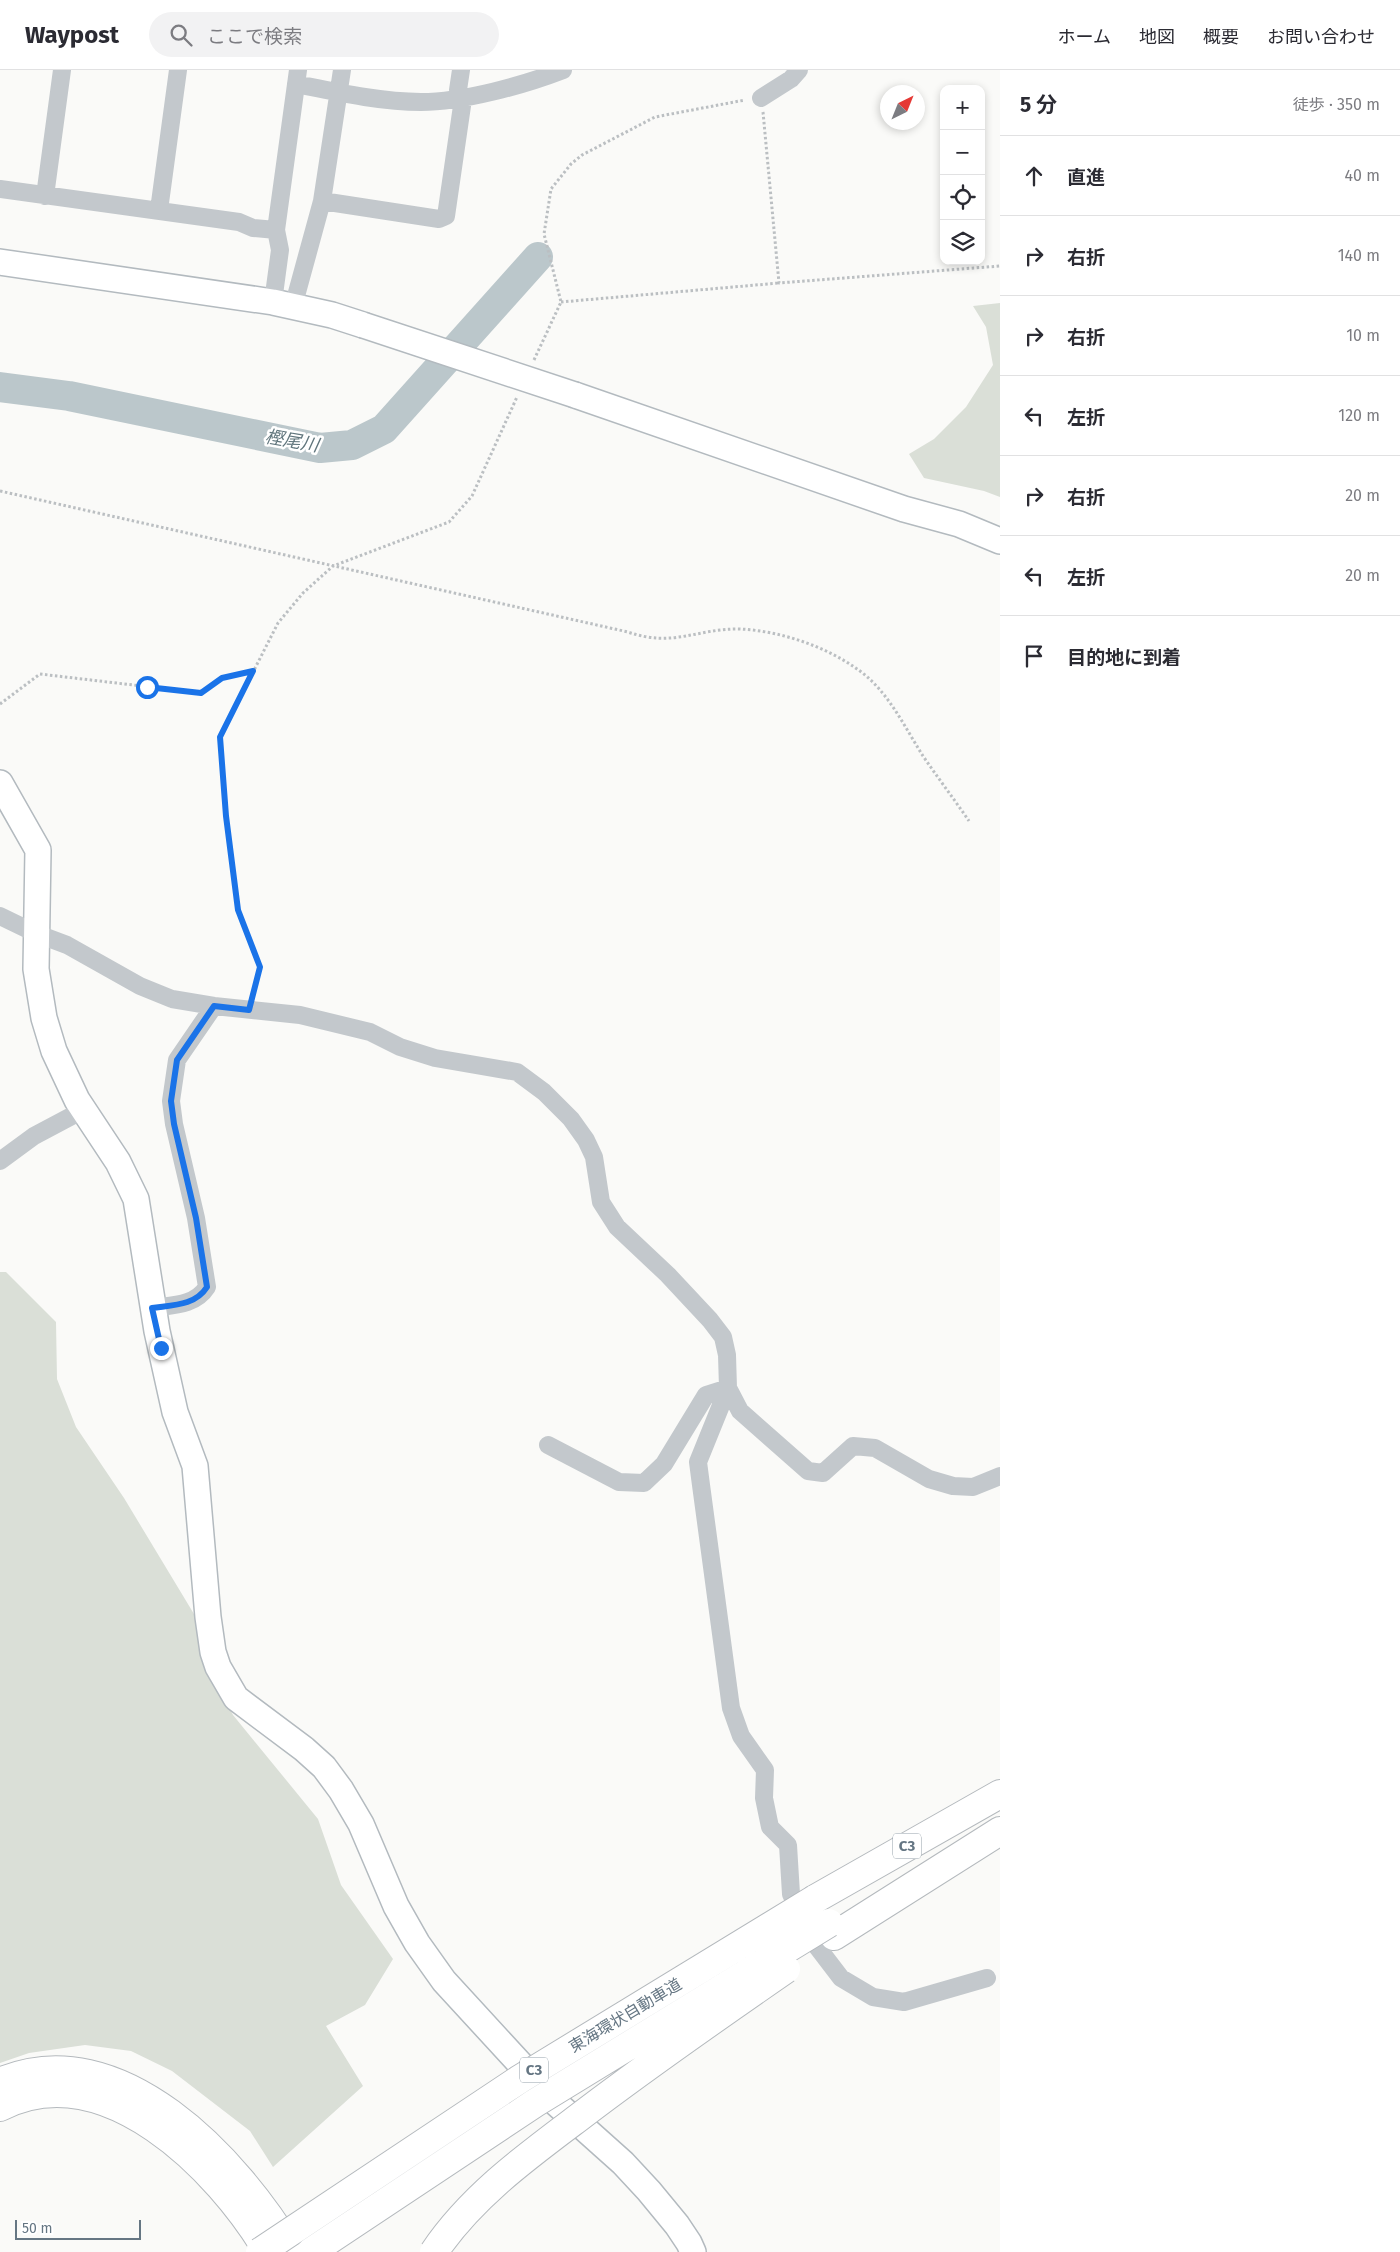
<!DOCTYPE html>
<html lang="ja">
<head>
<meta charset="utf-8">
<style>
  body { margin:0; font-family:"Fira Sans","Noto Sans JP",sans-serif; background:#f2f2f3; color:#2b2b33 }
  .controls { position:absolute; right:15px; top:15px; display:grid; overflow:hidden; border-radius:10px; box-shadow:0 2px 8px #0003 }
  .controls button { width:45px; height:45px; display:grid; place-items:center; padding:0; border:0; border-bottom:1px solid #e1e1e2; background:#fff; color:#2b2b33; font:25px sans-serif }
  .compass { position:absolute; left:880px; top:15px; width:45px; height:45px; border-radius:50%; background:#fff; box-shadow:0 2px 8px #0003; rotate:43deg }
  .scale { position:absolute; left:15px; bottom:12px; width:126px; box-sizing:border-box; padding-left:5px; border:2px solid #657683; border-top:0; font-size:14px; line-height:18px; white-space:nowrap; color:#657683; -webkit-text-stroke:4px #fff; paint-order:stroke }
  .stop { position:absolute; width:15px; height:15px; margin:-11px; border:4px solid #1a73e8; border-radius:50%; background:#fff }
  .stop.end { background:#1a73e8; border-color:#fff; box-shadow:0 1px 5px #0008 }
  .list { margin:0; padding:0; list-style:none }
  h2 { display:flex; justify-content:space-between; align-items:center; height:65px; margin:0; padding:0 20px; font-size:21px }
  h2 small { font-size:16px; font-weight:400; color:#7c7c81 }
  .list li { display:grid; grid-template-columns:32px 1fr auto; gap:15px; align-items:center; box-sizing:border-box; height:80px; padding:0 20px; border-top:1px solid #e1e1e2 }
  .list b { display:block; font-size:19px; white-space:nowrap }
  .list em { font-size:16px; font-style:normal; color:#7c7c81 }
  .icon { flex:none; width:28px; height:28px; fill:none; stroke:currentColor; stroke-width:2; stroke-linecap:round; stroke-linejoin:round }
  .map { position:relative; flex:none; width:1000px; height:2182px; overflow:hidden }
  header { display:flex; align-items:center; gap:30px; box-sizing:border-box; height:70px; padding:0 25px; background:#fff; border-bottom:1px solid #e1e1e2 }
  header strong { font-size:24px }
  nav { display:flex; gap:28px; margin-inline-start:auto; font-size:18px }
  .search { width:350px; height:45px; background:#f2f2f3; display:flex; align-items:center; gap:12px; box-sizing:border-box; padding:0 18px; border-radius:28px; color:#7c7c81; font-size:19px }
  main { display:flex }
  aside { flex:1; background:#fff }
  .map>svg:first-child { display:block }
  .green { fill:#dadfd7 }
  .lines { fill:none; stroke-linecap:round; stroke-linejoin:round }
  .river { stroke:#bbc7cb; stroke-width:30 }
  .secondary-casing { stroke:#b3babf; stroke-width:28 }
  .highway-casing { stroke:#b4b9bd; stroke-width:30 }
  .path { stroke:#bbbfc2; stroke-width:3; stroke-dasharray:2.5 2.5; stroke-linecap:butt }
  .street { stroke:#c3c8cc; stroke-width:18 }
  .secondary { stroke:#fff; stroke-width:25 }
  .highway { stroke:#fff; stroke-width:28 }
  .secondary-bridge-casing { stroke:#b3babf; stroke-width:28; stroke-linecap:butt }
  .highway-bridge-casing { stroke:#b4b9bd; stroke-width:30; stroke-linecap:butt }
  .secondary-bridge { stroke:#fff; stroke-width:25 }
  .highway-bridge { stroke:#fff; stroke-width:28 }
  .route { stroke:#1a73e8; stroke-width:6 }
  .labels { text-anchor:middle; stroke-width:5; stroke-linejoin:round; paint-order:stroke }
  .shield { fill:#fff; stroke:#939fa8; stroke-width:1 }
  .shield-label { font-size:15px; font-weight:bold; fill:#657683 }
  .street-label { font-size:16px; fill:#657683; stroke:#fff }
  .water-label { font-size:18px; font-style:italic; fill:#60757c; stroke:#fff }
</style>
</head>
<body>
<header>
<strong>Waypost</strong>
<div class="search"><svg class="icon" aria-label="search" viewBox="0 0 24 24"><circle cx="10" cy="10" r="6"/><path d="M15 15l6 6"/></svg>ここで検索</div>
<nav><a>ホーム</a><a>地図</a><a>概要</a><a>お問い合わせ</a></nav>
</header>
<main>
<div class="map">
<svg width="1000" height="2182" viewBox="0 0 1000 2182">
  <rect width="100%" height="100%" fill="#fafaf8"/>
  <path class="green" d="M1000,233V427L984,421L924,408L909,384L934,369L966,337L993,295L986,257L973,236Z
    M0,1202H6L56,1252L57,1309L76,1357L124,1428L197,1549L211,1601L233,1645L318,1749L341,1815L393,1889L365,1935L326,1956L363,2016L273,2097L250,2061L172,2001L131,1981L85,1975L29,1983L0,1993Z"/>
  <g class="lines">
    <path class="river" d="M0,317L69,326L320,378L352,375L384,359L538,187"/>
    <defs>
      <path id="secondary" d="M0,192L273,232L332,245L363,255
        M575,325L904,439L959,454L1000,471
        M0,713L38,780L36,899L44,948L54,981L77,1030L118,1092L136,1129L157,1261L175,1342L195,1396L208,1547L213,1582L218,1597L236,1628L304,1679L324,1697L341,1720L361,1754L396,1836L417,1873L444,1911L557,2034L623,2093L649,2121L677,2155L689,2173L693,2182"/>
      <path id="highway" d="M815,1829L1000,1724
        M834,1866L1000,1761
        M0,2012C119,1960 238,2091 292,2182
        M0,2037C105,1983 219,2099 268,2182"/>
    </defs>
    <use href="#secondary" class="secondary-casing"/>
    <use href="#highway" class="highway-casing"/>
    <path class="path" d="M763,42L779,213L1000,196
      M561,232L779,213
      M534,290L561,232L544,164L551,119L571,94L582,85L655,47L745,30
      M0,421L628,562C673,578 698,558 740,559C780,561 825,576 857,599C887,619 904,656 923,686C938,708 954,729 969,751
      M0,634L40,604L201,623L222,608L253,601
      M253,925L260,897L238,840L226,746L220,667L278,553L303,523L333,496L449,452L472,426L517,327"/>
    <path class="street" d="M296,14C336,22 381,32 421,32C463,32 524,15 563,0
      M761,28L791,9L799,0
      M0,119L239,152L253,158L276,160
      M45,126L62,0
      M322,131L439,149L446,146L463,29L458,20L461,0
      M159,140L178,0
      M273,232L280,180L276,160L298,0
      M293,237L322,131L342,0
      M0,846L35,863L67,875L140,916L172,929L214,936L300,945L370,962L400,977L435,988L517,1002L544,1022L571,1049L586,1070L594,1087L601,1132L617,1157L668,1205L710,1250L723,1267L727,1285L728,1318L698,1392L701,1415L731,1638L741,1666L765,1700L764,1728L770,1757L788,1775L791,1824L815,1874L841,1908L873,1927L904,1932L987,1908
      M0,1091L34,1066L83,1040
      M152,1238C172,1235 195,1236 207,1217L196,1148L174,1054L171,1031L177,990L214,936
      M728,1318L740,1341L808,1401L823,1403L853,1376L875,1378L929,1409L953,1416L973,1417L1000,1406
      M548,1375L619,1412L644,1413L664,1394L706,1325L728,1318"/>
    <use href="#secondary" class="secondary"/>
    <use href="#highway" class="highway"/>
    <defs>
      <path id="secondary-bridge" d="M363,255L575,325"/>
      <path id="highway-bridge" d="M260,2182L520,2009L815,1829
        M311,2182L535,2033L829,1853
        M434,2182C471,2127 526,2087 578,2048C646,1996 715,1948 786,1899"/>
    </defs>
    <use href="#secondary-bridge" class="secondary-bridge-casing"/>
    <use href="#highway-bridge" class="highway-bridge-casing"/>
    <use href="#secondary-bridge" class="secondary-bridge"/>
    <use href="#highway-bridge" class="highway-bridge"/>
  </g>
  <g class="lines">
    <path class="route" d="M147,617L201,623L222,608L253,601L220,667L226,746L238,840L260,897L249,940L214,936L177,990L171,1031L174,1054L196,1148L207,1217C195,1236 172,1235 152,1238L161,1278"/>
  </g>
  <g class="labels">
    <g class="shield">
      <rect x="893" y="1763.5" width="28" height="25" rx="4"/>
      <rect x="520" y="1987.5" width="28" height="25" rx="4"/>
    </g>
    <g class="shield-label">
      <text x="907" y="1781">C3</text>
      <text x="534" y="2005">C3</text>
    </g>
    <g class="street-label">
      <text transform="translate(625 1945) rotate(-31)" y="6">東海環状自動車道</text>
    </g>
    <g class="water-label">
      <text transform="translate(292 371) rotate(10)" y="6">樫尾川</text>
    </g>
  </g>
</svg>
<div class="controls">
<button>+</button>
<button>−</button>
<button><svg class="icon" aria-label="locate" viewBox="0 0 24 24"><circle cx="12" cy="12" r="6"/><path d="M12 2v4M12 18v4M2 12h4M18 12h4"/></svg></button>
<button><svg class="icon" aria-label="layers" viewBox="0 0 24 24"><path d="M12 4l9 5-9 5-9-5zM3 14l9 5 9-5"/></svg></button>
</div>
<svg class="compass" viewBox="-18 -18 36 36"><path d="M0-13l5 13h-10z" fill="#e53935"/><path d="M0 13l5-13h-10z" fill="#7c7c81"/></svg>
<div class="scale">50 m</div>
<div class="stop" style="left:147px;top:617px"></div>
<div class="stop end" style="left:161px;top:1278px"></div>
</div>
<aside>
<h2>5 分<small>徒歩 · 350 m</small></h2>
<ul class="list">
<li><svg class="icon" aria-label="ahead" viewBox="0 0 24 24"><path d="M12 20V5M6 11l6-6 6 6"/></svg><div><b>直進</b></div><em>40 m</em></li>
<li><svg class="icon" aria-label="right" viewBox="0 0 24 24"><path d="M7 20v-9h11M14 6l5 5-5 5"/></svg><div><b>右折</b></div><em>140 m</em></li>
<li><svg class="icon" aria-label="right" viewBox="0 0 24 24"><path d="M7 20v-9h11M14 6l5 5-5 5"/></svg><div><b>右折</b></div><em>10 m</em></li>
<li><svg class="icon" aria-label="left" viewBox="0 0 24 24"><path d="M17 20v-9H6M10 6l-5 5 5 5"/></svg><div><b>左折</b></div><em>120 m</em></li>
<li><svg class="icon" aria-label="right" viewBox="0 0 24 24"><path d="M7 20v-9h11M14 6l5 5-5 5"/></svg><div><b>右折</b></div><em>20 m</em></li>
<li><svg class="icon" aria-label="left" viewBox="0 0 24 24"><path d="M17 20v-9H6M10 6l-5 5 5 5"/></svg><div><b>左折</b></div><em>20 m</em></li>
<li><svg class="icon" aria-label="arrive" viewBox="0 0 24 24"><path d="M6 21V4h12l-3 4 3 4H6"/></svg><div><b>目的地に到着</b></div></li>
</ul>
</aside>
</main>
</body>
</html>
